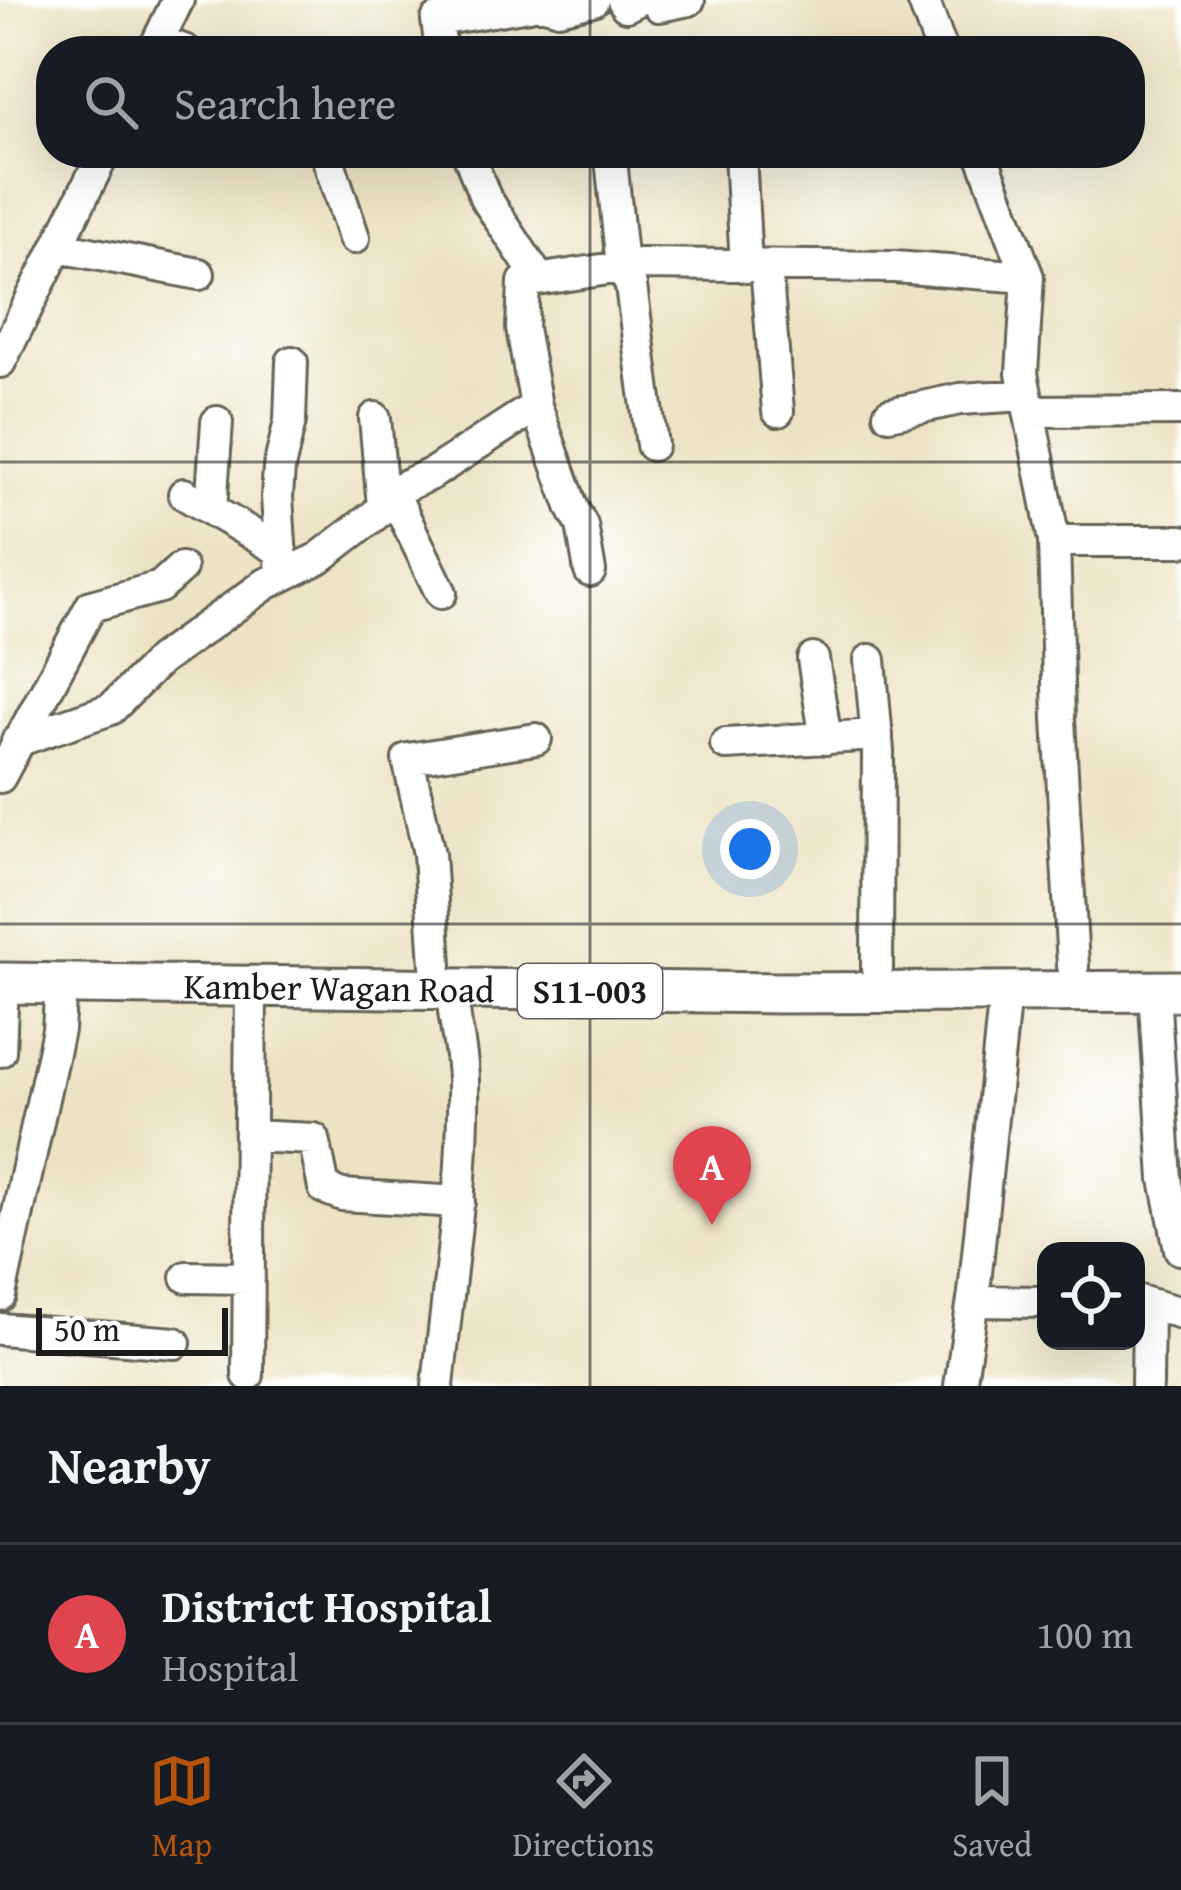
<!DOCTYPE html>
<html lang="en">
<head>
<meta charset="utf-8">
<style>
  body { margin:0; font-family:"Gentium Book Plus",serif; background:#20242c; color:#f1f3f6 }
  .controls { position:absolute; right:36px; bottom:36px; display:grid; overflow:hidden; border-radius:24px; box-shadow:0 12px 48px #0002 }
  .controls button { width:108px; height:108px; display:grid; place-items:center; padding:0; border:0; border-bottom:3px solid #363941; background:#171b24; color:#f1f3f6; font:60px sans-serif }
  .scale { position:absolute; left:36px; bottom:30px; width:192px; box-sizing:border-box; padding-left:12px; border:6px solid #1c1c1c; border-top:0; font-size:33px; line-height:42px; white-space:nowrap; color:#1c1c1c; -webkit-text-stroke:9px #fff; paint-order:stroke }
  .you { position:absolute; left:750px; top:849px; width:42px; height:42px; margin:-30px; border:9px solid #fff; border-radius:50%; background:#1a73e8; box-shadow:0 0 0 18px #1a73e833 }
  .badge { display:grid; place-items:center; width:78px; height:78px; border-radius:50%; background:#b45309; color:#fff; font-size:39px; font-weight:700 }
  .pin { position:absolute; translate:-50% -99px; filter:drop-shadow(0 3px 6px #0008) }
  .pin::after { content:''; position:absolute; top:63px; width:42px; height:36px; background:inherit; clip-path:polygon(0 0,100% 0,50% 100%) }
  .list { margin:0; padding:0; list-style:none }
  h2 { display:flex; justify-content:space-between; align-items:center; height:156px; margin:0; padding:0 48px; font-size:51px }
  h2 small { font-size:39px; font-weight:400; color:#9ea1a6 }
  .list li { display:grid; grid-template-columns:78px 1fr auto; gap:36px; align-items:center; box-sizing:border-box; height:180px; padding:0 48px; border-top:3px solid #363941 }
  .list b { display:block; font-size:45px; white-space:nowrap }
  .list p { margin:0; font-size:39px; white-space:nowrap; color:#9ea1a6 }
  .list em { font-size:39px; font-style:normal; color:#9ea1a6 }
  .icon { flex:none; width:66px; height:66px; fill:none; stroke:currentColor; stroke-width:2; stroke-linecap:round; stroke-linejoin:round }
  .map { position:relative; flex:none; width:1181px; height:1386px; overflow:hidden }
  .search { position:absolute; background:#171b24; box-shadow:0 12px 48px #0002; left:36px; right:36px; top:36px; height:132px; display:flex; align-items:center; gap:30px; box-sizing:border-box; padding:0 42px; border-radius:48px; color:#9ea1a6; font-size:45px }
  .sheet { height:336px; background:#171b24 }
  nav { display:flex; justify-content:space-around; align-items:center; box-sizing:border-box; height:168px; border-top:3px solid #363941; background:#171b24; font-size:33px; color:#9ea1a6 }
  nav a { display:grid; justify-items:center; gap:6px }
  nav .on { color:#b45309 }
  .map>svg:first-child { display:block }
  .lines { fill:none; stroke-linecap:round; stroke-linejoin:round }
  .minor-casing { stroke:#656257; stroke-width:36 }
  .major-casing { stroke:#656257; stroke-width:45 }
  .minor { stroke:#fff; stroke-width:30 }
  .major { stroke:#fff; stroke-width:39 }
  .grid { fill:none; stroke:#1c1c1c; stroke-width:3; stroke-opacity:0.55 }
  .labels { text-anchor:middle; stroke-width:10; stroke-linejoin:round; paint-order:stroke }
  .shield { fill:#fff; stroke:#606060; stroke-width:3 }
  .shield-label { font-size:33px; font-weight:bold; fill:#1c1c1c }
  .street-label { font-size:36px; fill:#1c1c1c; stroke:#fff }
</style>
</head>
<body>
<div class="map">
<svg width="1181" height="1386" viewBox="0 0 1181 1386">
  <rect width="100%" height="100%" fill="#fff"/>
  <filter id="ink" filterUnits="userSpaceOnUse"><feTurbulence type="fractalNoise" baseFrequency=".00833" numOctaves="2"/><feDisplacementMap in="SourceGraphic" scale="24" xChannelSelector="R" yChannelSelector="G"/><feConvolveMatrix kernelMatrix="1 2 1 2 8 2 1 2 1" color-interpolation-filters="sRGB"/></filter>
  <filter id="wash" filterUnits="userSpaceOnUse"><feTurbulence type="fractalNoise" baseFrequency=".004" numOctaves="4" result="noise"/><feDisplacementMap in="SourceGraphic" scale="48" xChannelSelector="R" yChannelSelector="G"/><feGaussianBlur stdDeviation="2.7" result="paint"/><feColorMatrix in="noise" values="0 0 0 0 0 0 0 0 0 0 0 0 0 0 0 0 0 1.4 0 .05"/><feComposite in="paint" operator="in"/></filter>
  <g filter="url(#wash)">
    <rect width="100%" height="100%" fill="#ece3c4"/>
  </g>
  <g filter="url(#ink)">
    <g class="lines">
      <defs>
        <path id="minor" d="M623,0L626,6L638,0
          M656,0L659,6L689,0
          M923,0L942,51
          M158,41L186,51
          M153,51L178,0
          M441,51L437,20L541,3L559,8L593,0
          M326,153L354,238
          M468,153L485,197L539,279
          M740,153L746,267
          M981,153L1028,277L1022,373L1054,541L1059,719L1073,966
          M611,159L622,266L631,286L652,445
          M59,247L199,274
          M766,267L778,411
          M0,362L104,153
          M1029,411L1181,410
          M889,414L960,399L1026,395
          M375,418L383,506
          M184,494L281,551
          M394,495L441,593
          M211,509L217,422
          M1054,541H1181
          M590,571L582,525L573,509L536,406L522,328L524,282L640,264L894,267L1028,277
          M282,575L277,497L279,468L290,421L292,362
          M813,659L826,739
          M870,660L878,751L877,968
          M17,741L111,709L160,660L266,584L319,558L375,515L400,488L433,473L536,406
          M726,744L877,735
          M0,777L91,606L160,587L181,568
          M436,965L429,854L408,759L536,739
          M1154,991L1166,1179L1180,1249
          M0,1051L3,983
          M250,1136L314,1139L324,1188L342,1195L459,1202
          M187,1277L249,1278
          M0,1295L58,1030L61,983
          M1136,1300L1181,1313
          M973,1301L1046,1302
          M0,1329L175,1343
          M248,1375L251,985
          M438,1386C448,1284 465,1184 463,1082C463,1051 453,1021 452,990
          M960,1386L974,1293L1005,992
          M1147,1386L1148,1304"/>
        <g id="major">
          <path id="s1" d="M0,983L780,993L1181,991"/>
        </g>
      </defs>
      <use href="#minor" class="minor-casing"/>
      <use href="#major" class="major-casing"/>
      <use href="#minor" class="minor"/>
      <use href="#major" class="major"/>
    </g>
  </g>
  <path class="grid" d="M590,0V51M590,153V1386M0,462H1181M0,924H1181"/>
  <g class="labels">
    <rect class="shield" x="518" y="964" width="144" height="54" rx="9"/>
    <g class="shield-label">
      <text x="590" y="1003">S11-003</text>
    </g>
    <g class="street-label">
      <text dy="13" stroke="none"><textPath href="#s1" startOffset="339">Kamber Wagan Road</textPath></text>
    </g>
  </g>
</svg>
<div class="controls">
<button><svg class="icon" aria-label="locate" viewBox="0 0 24 24"><circle cx="12" cy="12" r="6"/><path d="M12 2v4M12 18v4M2 12h4M18 12h4"/></svg></button>
</div>
<div class="scale">50 m</div>
<div class="you"></div>
<div class="pin badge" style="left:712px;top:1225px;background:#e0444e">A</div>
<div class="search"><svg class="icon" aria-label="search" viewBox="0 0 24 24"><circle cx="10" cy="10" r="6"/><path d="M15 15l6 6"/></svg>Search here</div>
</div>
<section class="sheet">
<h2>Nearby<small></small></h2>
<ul class="list">
<li><span class="badge" style="background:#e0444e">A</span><div><b>District Hospital</b><p>Hospital</p></div><em>100 m</em></li>
</ul>
</section>
<nav>
<a class="on"><svg class="icon" aria-label="map" viewBox="0 0 24 24"><path d="M3 6l6-2 6 2 6-2v14l-6 2-6-2-6 2zM9 4v14M15 6v14"/></svg>Map</a>
<a><svg class="icon" aria-label="directions" viewBox="0 0 24 24"><path d="M12 3l9 9-9 9-9-9zM9 14v-3h6M13 9l2 2-2 2"/></svg>Directions</a>
<a><svg class="icon" aria-label="saved" viewBox="0 0 24 24"><path d="M7 4h10v16l-5-4-5 4z"/></svg>Saved</a>
</nav>
</body>
</html>
